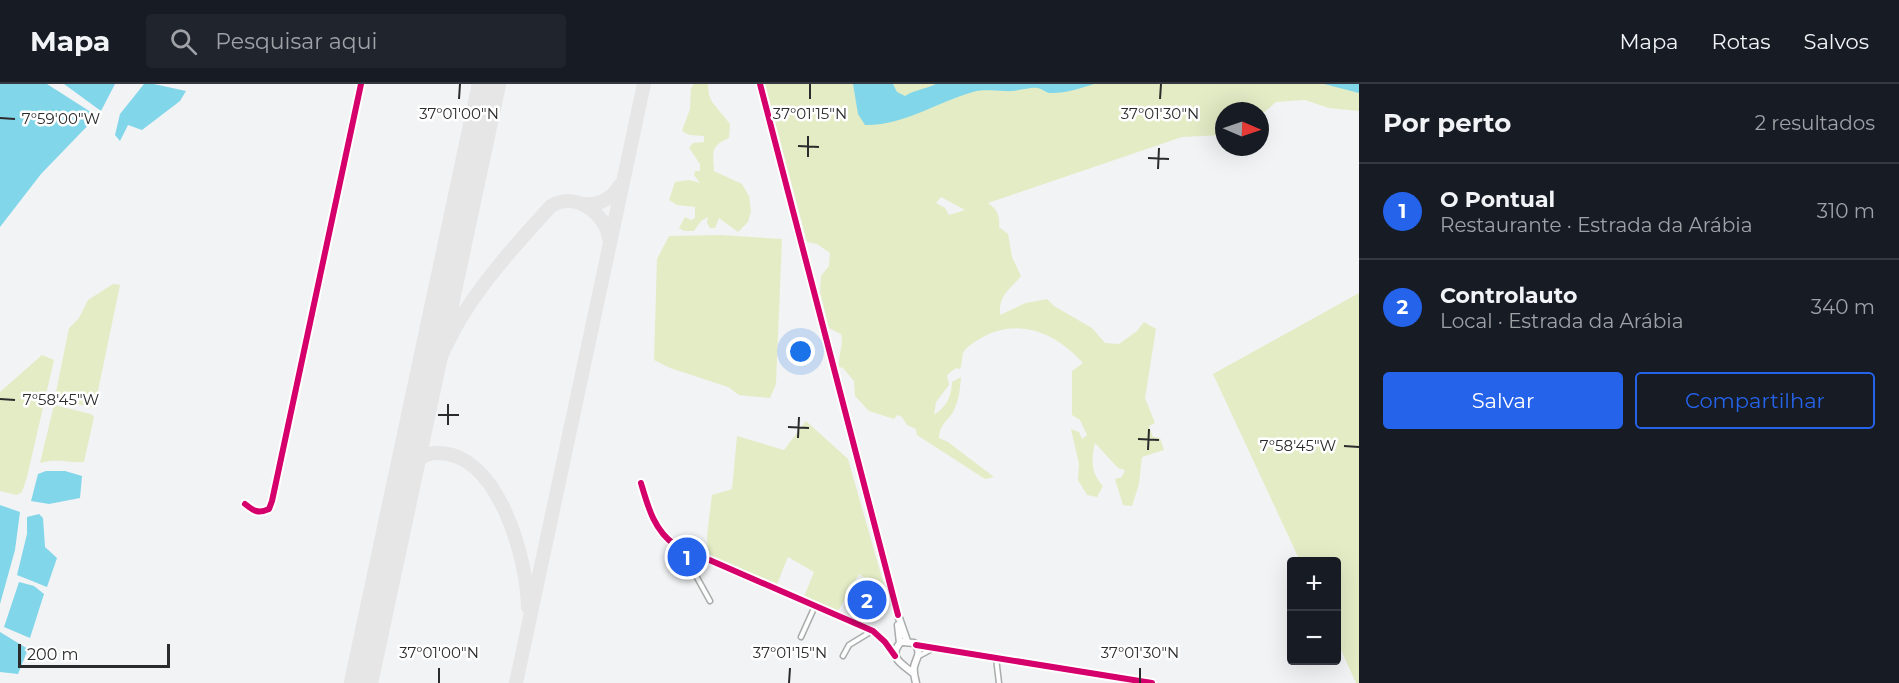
<!DOCTYPE html>
<html lang="pt">
<head>
<meta charset="utf-8">
<style>
  body { margin:0; font-family:Montserrat,sans-serif; background:#20242c; color:#f1f3f6 }
  .controls { position:absolute; right:18px; bottom:18px; display:grid; overflow:hidden; border-radius:6px; box-shadow:0 6px 24px #0002 }
  .controls button { width:54px; height:54px; display:grid; place-items:center; padding:0; border:0; border-bottom:2px solid #363941; background:#171b24; color:#f1f3f6; font:30px sans-serif }
  .compass { position:absolute; left:1215px; top:18px; width:54px; height:54px; border-radius:50%; background:#171b24; box-shadow:0 6px 24px #0002; rotate:92deg }
  .scale { position:absolute; left:18px; bottom:15px; width:152px; box-sizing:border-box; padding-left:6px; border:3px solid #2b2b2c; border-top:0; font-size:16px; line-height:21px; white-space:nowrap; color:#2b2b2c; -webkit-text-stroke:4px #fff; paint-order:stroke }
  .you { position:absolute; left:801px; top:268px; width:21px; height:21px; margin:-15px; border:4px solid #fff; border-radius:50%; background:#1a73e8; box-shadow:0 0 0 9px #1a73e833 }
  .badge { display:grid; place-items:center; width:39px; height:39px; border-radius:50%; background:#2563eb; color:#fff; font-size:20px; font-weight:700 }
  .pin { position:absolute; translate:-50% -50%; border:3px solid #fff; box-shadow:0 2px 6px #0006 }
  .list { margin:0; padding:0; list-style:none }
  h2 { display:flex; justify-content:space-between; align-items:center; height:78px; margin:0; padding:0 24px; font-size:26px }
  h2 small { font-size:20px; font-weight:400; color:#9ea1a6 }
  .list li { display:grid; grid-template-columns:39px 1fr auto; gap:18px; align-items:center; box-sizing:border-box; height:96px; padding:0 24px; border-top:2px solid #363941 }
  .list b { display:block; font-size:22px; white-space:nowrap }
  .list p { margin:0; font-size:20px; white-space:nowrap; color:#9ea1a6 }
  .list em { font-size:20px; font-style:normal; color:#9ea1a6 }
  .actions { display:flex; gap:12px; padding:18px 24px }
  .actions a { flex:1; padding:14px 0; border:2px solid #2563eb; border-radius:6px; text-align:center; font-size:21px; color:#2563eb }
  .actions .main { background:#2563eb; color:#fff }
  .icon { flex:none; width:33px; height:33px; fill:none; stroke:currentColor; stroke-width:2; stroke-linecap:round; stroke-linejoin:round }
  .map { position:relative; flex:none; width:1359px; height:599px; overflow:hidden }
  header { display:flex; align-items:center; gap:36px; box-sizing:border-box; height:84px; padding:0 30px; background:#171b24; border-bottom:2px solid #363941 }
  header strong { font-size:28px }
  nav { display:flex; gap:33px; margin-inline-start:auto; font-size:21px }
  .search { width:420px; height:54px; background:#20242c; display:flex; align-items:center; gap:15px; box-sizing:border-box; padding:0 21px; border-radius:6px; color:#9ea1a6; font-size:22px }
  main { display:flex }
  aside { flex:1; background:#171b24 }
  .map>svg:first-child { display:block }
  .green { fill:#e4ecc6; fill-rule:evenodd }
  .water { fill:#81d6e9 }
  .lines { fill:none; stroke-linecap:round; stroke-linejoin:round }
  .taxiway { stroke:#e6e6e7; stroke-width:14 }
  .runway { stroke:#e6e6e7; stroke-width:34 }
  .street-casing { stroke:#aaacac; stroke-width:7 }
  .secondary-casing { stroke:#aaacac; stroke-width:9 }
  .street { stroke:#fdfdfd; stroke-width:4 }
  .secondary { stroke:#fdfdfd; stroke-width:6 }
  .cycleway-casing { stroke:#fff; stroke-width:10 }
  .cycleway { stroke:#d6006c; stroke-width:6 }
  .ticks { fill:none; stroke:#2b2b2c; stroke-width:2 }
  .ticks-label { font-size:15px; text-anchor:middle; fill:#2b2b2c; stroke:#fff; stroke-width:5; stroke-linejoin:round; paint-order:stroke }
</style>
</head>
<body>
<header>
<strong>Mapa</strong>
<div class="search"><svg class="icon" aria-label="search" viewBox="0 0 24 24"><circle cx="10" cy="10" r="6"/><path d="M15 15l6 6"/></svg>Pesquisar aqui</div>
<nav><a>Mapa</a><a>Rotas</a><a>Salvos</a></nav>
</header>
<main>
<div class="map">
<svg width="1359" height="599" viewBox="0 0 1359 599">
  <rect width="100%" height="100%" fill="#f2f3f4"/>
  <path class="green" d="M694,0H708L709,11L712,18L730,40L729,54C710,62 713,68 714,87L742,100L749,112L751,127L748,138L738,148L719,134L715,144H710L707,139L708,133L701,137L694,147H684L679,144L685,133L691,136L695,134V123L677,121L669,116L675,98L689,96L700,99L694,91L695,87H700V80L689,64L693,59L704,58V52L689,51L682,47L690,25L691,4Z
    M765,0H1359V27L1329,24L1305,16L1276,18L1260,32V27H1224V51L1182,53L988,119C997,126 1000,130 999,143L1008,150L1012,173L1021,192C1009,207 999,210 1000,231L1026,219L1047,215L1054,222L1092,244L1105,259L1119,260L1137,247L1144,238L1156,245L1145,314L1155,339L1149,342L1153,353L1160,354L1164,366L1142,373L1139,400L1132,422L1123,421L1115,395L1122,393L1125,386L1118,384L1095,359C1091,375 1091,390 1103,402L1097,413L1087,411L1078,396L1079,380L1071,345L1079,348L1082,355L1087,351L1080,336L1072,331V287L1083,279C1057,250 1020,233 983,253C976,257 969,261 964,267C961,272 963,279 960,285L956,284L947,291L949,301L936,318L934,331C947,322 951,314 952,298L961,293C960,305 959,317 953,328C946,339 940,340 939,354L948,358L994,393L985,395L917,351L916,345L907,341L902,333L897,331L894,335L869,327L855,312L854,297L843,284L839,283C838,271 844,261 841,250L829,244L820,208L821,192L829,182L830,169L817,160L807,158ZM941,113L965,126L949,131L945,124L936,119Z
    M720,151L782,155L776,300L770,314L739,311L728,303L670,284L654,276L657,175L669,152Z
    M113,200L120,201L95,321L92,323L58,316L55,313L69,244L79,234L88,216Z
    M1359,209V599H1356L1337,557L1336,478L1300,477L1213,290Z
    M42,271L54,276L27,393L22,408L17,411L0,407V308Z
    M54,321L91,330L94,333L84,378C68,379 58,374 40,379Z
    M806,337L848,375L886,508L859,490L837,529L803,515L814,488L788,473L777,500L708,471L707,452L712,411L732,405L737,352L784,366Z"/>
  <path class="water" d="M0,0H47L97,32L41,90L0,143Z
    M64,0H115L101,27Z
    M144,0H154L186,7L180,17L142,46L128,41L120,57L115,51L120,30Z
    M853,0H893L897,8L905,12C914,6 925,5 936,0H1094C1081,4 1064,10 1049,9C1045,8 1041,4 1037,4C1030,3 1015,8 1005,7C994,7 984,5 973,8C937,18 903,42 865,41L858,30Z
    M1324,0H1359V9Z
    M46,387H65L82,392L80,414L49,420L31,417L38,390Z
    M0,421L20,428L15,466L0,520Z
    M39,430L43,434L45,463L57,474L47,503L17,491L27,450V433Z
    M19,498L34,502L44,510L30,554L4,543Z
    M0,548L28,565L18,590L0,588Z"/>
  <g class="lines">
    <path class="taxiway" d="M581,120C598,122 612,115 620,101
      M422,315C434,287 446,258 462,232C487,192 519,157 551,122C576,107 606,130 609,155
      M405,392C411,379 421,370 436,369C499,367 527,476 528,523
      M516,599L644,0"/>
    <path class="runway" d="M361,599L489,0"/>
    <defs>
      <path id="street" d="M641,399C648,423 654,446 675,461L873,547L885,558L894,570
        M245,420C254,427 258,430 269,425L272,417L361,0
        M692,470L694,488L710,517
        M801,553L815,522
        M916,561L1152,599
        M843,572L849,561L872,547
        M919,572L932,565
        M996,574L999,599"/>
      <path id="secondary" d="M760,0L898,531L907,557
        M898,541L900,559C887,574 904,581 914,590
        M903,558L914,559C923,569 916,573 914,583C913,588 915,594 916,599"/>
    </defs>
    <use href="#street" class="street-casing"/>
    <use href="#secondary" class="secondary-casing"/>
    <use href="#street" class="street"/>
    <use href="#secondary" class="secondary"/>
    <defs>
      <path id="cycleway" d="M760,0L898,531
        M641,399C648,423 654,446 675,461L873,547L885,558L895,572
        M245,420C254,427 258,430 269,425L272,417L361,0
        M916,561L1152,599"/>
    </defs>
    <use href="#cycleway" class="cycleway-casing"/>
    <use href="#cycleway" class="cycleway"/>
  </g>
  <path class="ticks" d="M459,15L460,0M810,15V0M1160,15L1161,0M0,34L15,35M798,62L819,63M808,73V52M1148,74L1169,75M1158,85L1159,64M0,315L15,316M438,331H459M448,341V320M788,343L809,344M798,354L799,333M1138,355L1159,356M1344,362L1359,363M1148,366L1149,345M439,599V584M789,599L790,584M1140,599V584"/>
  <g class="ticks-label">
    <text x="459" y="35">37°01'00"N</text>
    <text x="810" y="35">37°01'15"N</text>
    <text x="1160" y="35">37°01'30"N</text>
    <text x="61" y="40">7°59'00"W</text>
    <text x="61" y="321">7°58'45"W</text>
    <text x="1298" y="367">7°58'45"W</text>
    <text x="439" y="574">37°01'00"N</text>
    <text x="790" y="574">37°01'15"N</text>
    <text x="1140" y="574">37°01'30"N</text>
  </g>
</svg>
<div class="controls">
<button>+</button>
<button>−</button>
</div>
<svg class="compass" viewBox="-18 -18 36 36"><path d="M0-13l5 13h-10z" fill="#e53935"/><path d="M0 13l5-13h-10z" fill="#9ea1a6"/></svg>
<div class="scale">200 m</div>
<div class="you"></div>
<div class="pin badge" style="left:687px;top:473px">1</div>
<div class="pin badge" style="left:867px;top:516px">2</div>
</div>
<aside>
<h2>Por perto<small>2 resultados</small></h2>
<ul class="list">
<li><span class="badge">1</span><div><b>O Pontual</b><p>Restaurante · Estrada da Arábia</p></div><em>310 m</em></li>
<li><span class="badge">2</span><div><b>Controlauto</b><p>Local · Estrada da Arábia</p></div><em>340 m</em></li>
</ul>
<div class="actions"><a class="main">Salvar</a><a>Compartilhar</a></div>
</aside>
</main>
</body>
</html>
